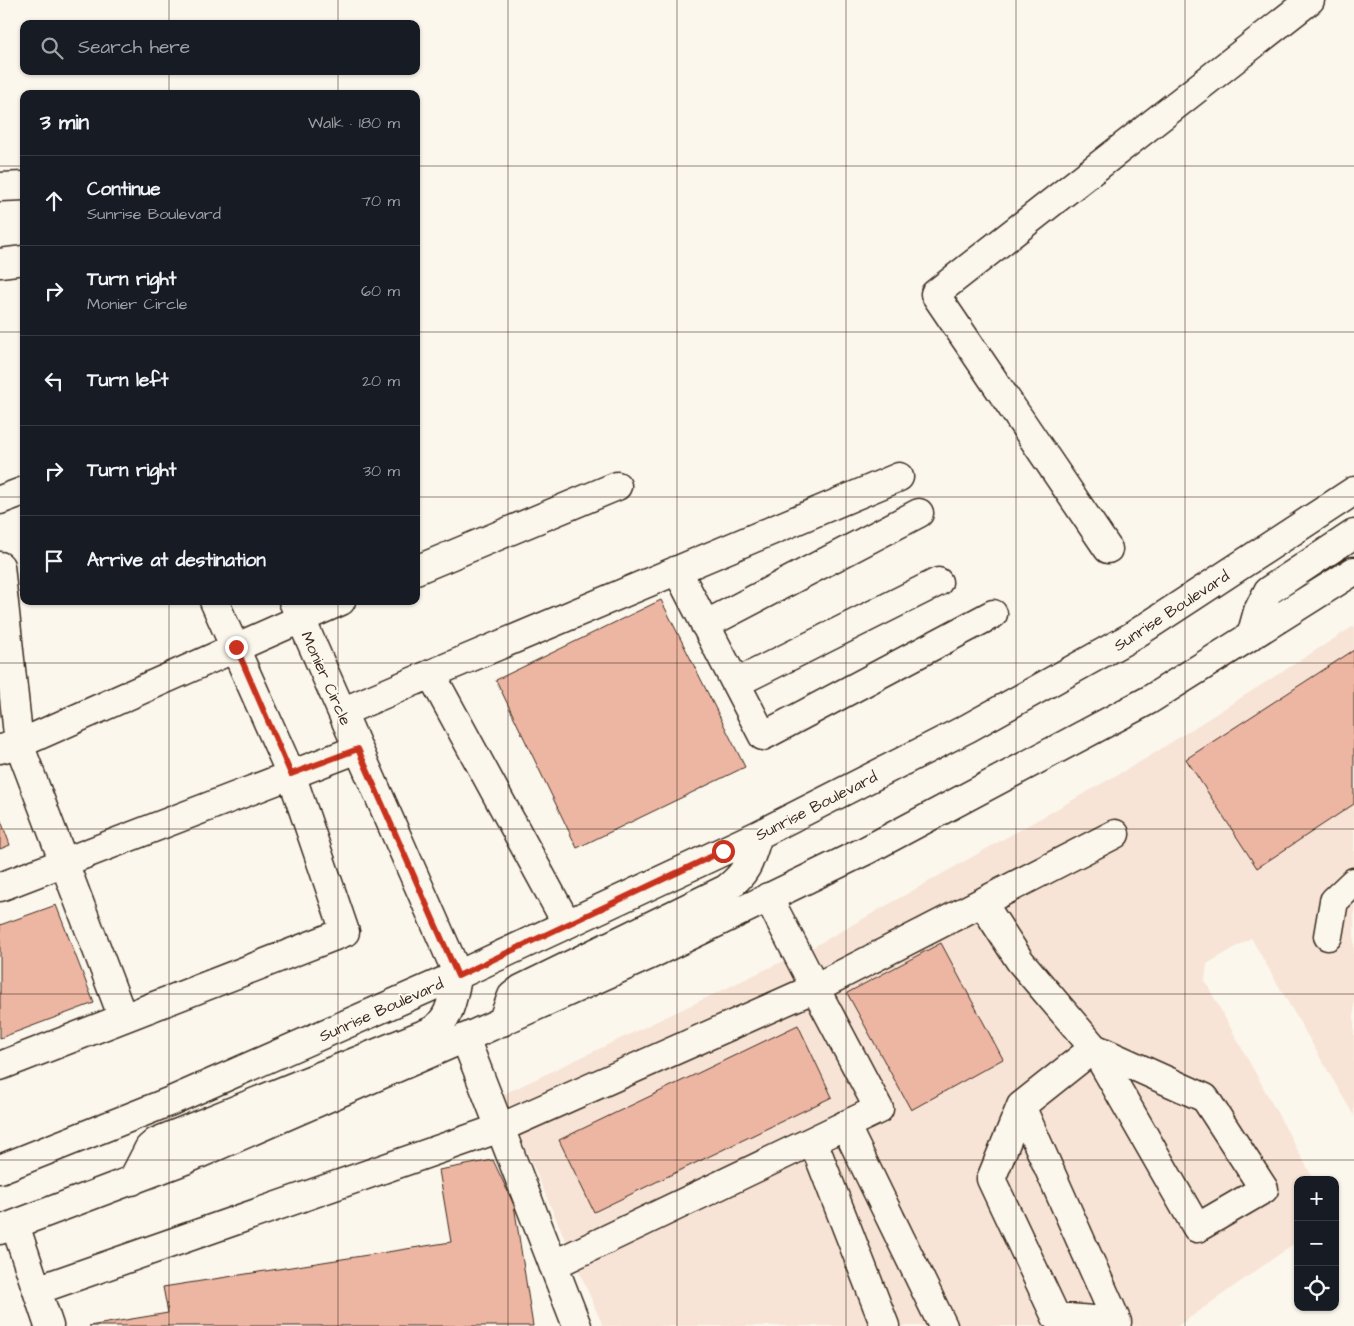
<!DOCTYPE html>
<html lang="en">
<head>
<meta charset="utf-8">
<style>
  body { margin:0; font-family:"Architects Daughter",sans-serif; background:#242831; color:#f1f3f6 }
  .controls { position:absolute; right:15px; bottom:15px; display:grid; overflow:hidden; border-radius:10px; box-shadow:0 1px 4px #0004 }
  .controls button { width:45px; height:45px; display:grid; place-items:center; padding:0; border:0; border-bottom:1px solid #363941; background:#171b24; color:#f1f3f6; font:25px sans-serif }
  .stop { position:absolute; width:15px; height:15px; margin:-11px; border:4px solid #c8321e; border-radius:50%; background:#fff }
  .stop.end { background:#c8321e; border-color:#fff; box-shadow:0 1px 5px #0008 }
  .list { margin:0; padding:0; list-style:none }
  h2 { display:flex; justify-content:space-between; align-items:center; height:65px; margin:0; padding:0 20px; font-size:21px }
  h2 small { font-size:16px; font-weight:400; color:#9ea1a6 }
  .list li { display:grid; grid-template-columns:32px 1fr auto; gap:15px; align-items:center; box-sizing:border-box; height:90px; padding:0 20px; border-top:1px solid #363941 }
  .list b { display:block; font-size:19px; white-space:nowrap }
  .list p { margin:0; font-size:16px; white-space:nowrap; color:#9ea1a6 }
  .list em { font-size:16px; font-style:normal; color:#9ea1a6 }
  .icon { flex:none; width:28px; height:28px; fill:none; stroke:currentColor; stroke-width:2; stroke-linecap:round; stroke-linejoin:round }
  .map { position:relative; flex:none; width:1354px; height:1326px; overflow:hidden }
  .search { position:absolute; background:#171b24; box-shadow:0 1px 4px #0004; left:20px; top:20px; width:400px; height:55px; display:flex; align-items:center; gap:12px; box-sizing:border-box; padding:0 18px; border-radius:10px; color:#9ea1a6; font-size:19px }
  .panel { position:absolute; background:#171b24; box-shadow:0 1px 4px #0004; left:20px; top:90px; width:400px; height:515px; border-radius:10px }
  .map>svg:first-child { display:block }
  .built { fill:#f7e4d6 }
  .building { fill:#edb6a3; stroke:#3b2a1e }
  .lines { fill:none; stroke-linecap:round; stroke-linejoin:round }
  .minor-casing { stroke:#3b2a1e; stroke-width:31 }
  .major-casing { stroke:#3b2a1e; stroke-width:31 }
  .minor { stroke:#fbf7ec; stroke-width:28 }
  .major { stroke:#fbf7ec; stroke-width:28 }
  .route { stroke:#c8321e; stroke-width:6 }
  .grid { fill:none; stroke:#3b2a1e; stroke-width:1; stroke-opacity:0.55 }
  .labels { text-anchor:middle; stroke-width:4; stroke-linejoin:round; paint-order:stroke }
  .street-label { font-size:16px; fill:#3b2a1e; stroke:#fbf7ec }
</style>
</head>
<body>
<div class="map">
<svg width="1354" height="1326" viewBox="0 0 1354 1326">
  <rect width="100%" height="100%" fill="#fbf7ec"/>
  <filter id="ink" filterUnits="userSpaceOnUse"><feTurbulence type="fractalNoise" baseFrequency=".02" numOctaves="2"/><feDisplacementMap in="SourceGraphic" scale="10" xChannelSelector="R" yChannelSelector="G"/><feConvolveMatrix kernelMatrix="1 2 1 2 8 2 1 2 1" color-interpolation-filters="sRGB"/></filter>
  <g filter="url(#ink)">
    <path class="built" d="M1354,626V1116L1251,938L1207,964L1205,981L1314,1180H1298V1241L1178,1326H603L502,1095L815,946L1145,759Z"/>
    <path class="building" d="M661,600L745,767L577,848L496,680Z
      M1354,650V804L1257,868L1186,759Z
      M0,818L10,845L0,849Z
      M56,905L94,1003L0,1038V925Z
      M941,943L1003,1059L911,1110L847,993Z
      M798,1025L832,1097L594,1212L559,1140Z
      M493,1160L514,1205L533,1326H89L168,1313L163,1287L451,1242L439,1170Z"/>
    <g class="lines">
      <defs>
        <path id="minor" d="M0,187L24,186
          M0,263L24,260
          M0,500L24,491
          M1108,549L935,294L1310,0
          M0,566L19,744L0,749
          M416,570L617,486
          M677,570L763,736L993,614
          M293,601L458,975
          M705,625L919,513
          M736,683L938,582
          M342,712L431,674
          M0,887L358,749
          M768,897L815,988L1115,834
          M982,902L1020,961L1094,1048L1197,1228L1264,1189L1205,1098L1094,1048L1021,1106L991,1179L1056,1317L1117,1322L1021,1106
          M567,924L431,674L899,477
          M1328,936L1334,901L1354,882
          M123,1018L19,744L341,601
          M465,1038L577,1326
          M0,1066L345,932L291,774L214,601
          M845,1125L943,1326
          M813,1141L885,1326
          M15,1225L49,1326
          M37,1290L500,1128L815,988L879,1109L553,1265"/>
        <path id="major" d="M1251,636L1258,611L1268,591L1354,534
          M502,1022L512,996L521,989L726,889C748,872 750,861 758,835
          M0,1169L171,1101L458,975L758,835L968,728L1131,637L1354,491
          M132,1181L149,1148L156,1142L432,1031C452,1017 452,997 458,975
          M0,1230L185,1160L465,1038L652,954L867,850L1149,700L1354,571"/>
      </defs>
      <use href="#minor" class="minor-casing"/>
      <use href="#major" class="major-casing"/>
      <use href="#minor" class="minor"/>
      <use href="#major" class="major"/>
    </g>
  </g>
  <g class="lines" filter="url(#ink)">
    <path class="route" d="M236,647L291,774L358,749L458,976L723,851"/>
  </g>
  <path class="grid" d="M169,0V24M338,0V24M508,0V1326M677,0V1326M846,0V1326M1016,0V1326M1185,0V1326M169,71V94M338,71V94M0,166H24M416,166H1354M0,332H24M416,332H1354M0,497H24M416,497H1354M169,601V1326M338,601V1326M0,663H1354M0,829H1354M0,994H1354M0,1160H1354"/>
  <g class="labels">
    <g class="street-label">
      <text transform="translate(1171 610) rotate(-33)" y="6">Sunrise Boulevard</text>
      <text transform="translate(327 678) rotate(66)" y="6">Monier Circle</text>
      <text transform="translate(816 805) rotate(-27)" y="6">Sunrise Boulevard</text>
      <text transform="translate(381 1009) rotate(-24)" y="6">Sunrise Boulevard</text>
    </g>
  </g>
</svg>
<div class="controls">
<button>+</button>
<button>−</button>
<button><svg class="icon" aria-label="locate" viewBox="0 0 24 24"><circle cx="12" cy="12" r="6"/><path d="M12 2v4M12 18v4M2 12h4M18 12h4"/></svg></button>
</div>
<div class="stop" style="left:723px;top:851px"></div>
<div class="stop end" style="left:236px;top:647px"></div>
<div class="search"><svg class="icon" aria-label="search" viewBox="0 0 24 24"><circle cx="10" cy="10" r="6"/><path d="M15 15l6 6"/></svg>Search here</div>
<section class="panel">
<h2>3 min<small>Walk · 180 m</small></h2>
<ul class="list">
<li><svg class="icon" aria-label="ahead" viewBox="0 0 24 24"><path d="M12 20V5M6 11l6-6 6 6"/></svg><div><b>Continue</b><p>Sunrise Boulevard</p></div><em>70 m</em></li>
<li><svg class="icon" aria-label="right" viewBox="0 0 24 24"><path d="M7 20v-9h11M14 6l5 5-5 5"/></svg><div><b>Turn right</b><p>Monier Circle</p></div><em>60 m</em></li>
<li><svg class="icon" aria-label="left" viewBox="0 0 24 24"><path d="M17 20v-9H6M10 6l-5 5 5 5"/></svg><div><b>Turn left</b></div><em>20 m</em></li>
<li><svg class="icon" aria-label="right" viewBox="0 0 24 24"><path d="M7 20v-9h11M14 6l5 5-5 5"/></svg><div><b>Turn right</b></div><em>30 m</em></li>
<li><svg class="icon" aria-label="arrive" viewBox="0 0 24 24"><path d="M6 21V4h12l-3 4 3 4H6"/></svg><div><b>Arrive at destination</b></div></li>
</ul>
</section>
</div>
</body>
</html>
